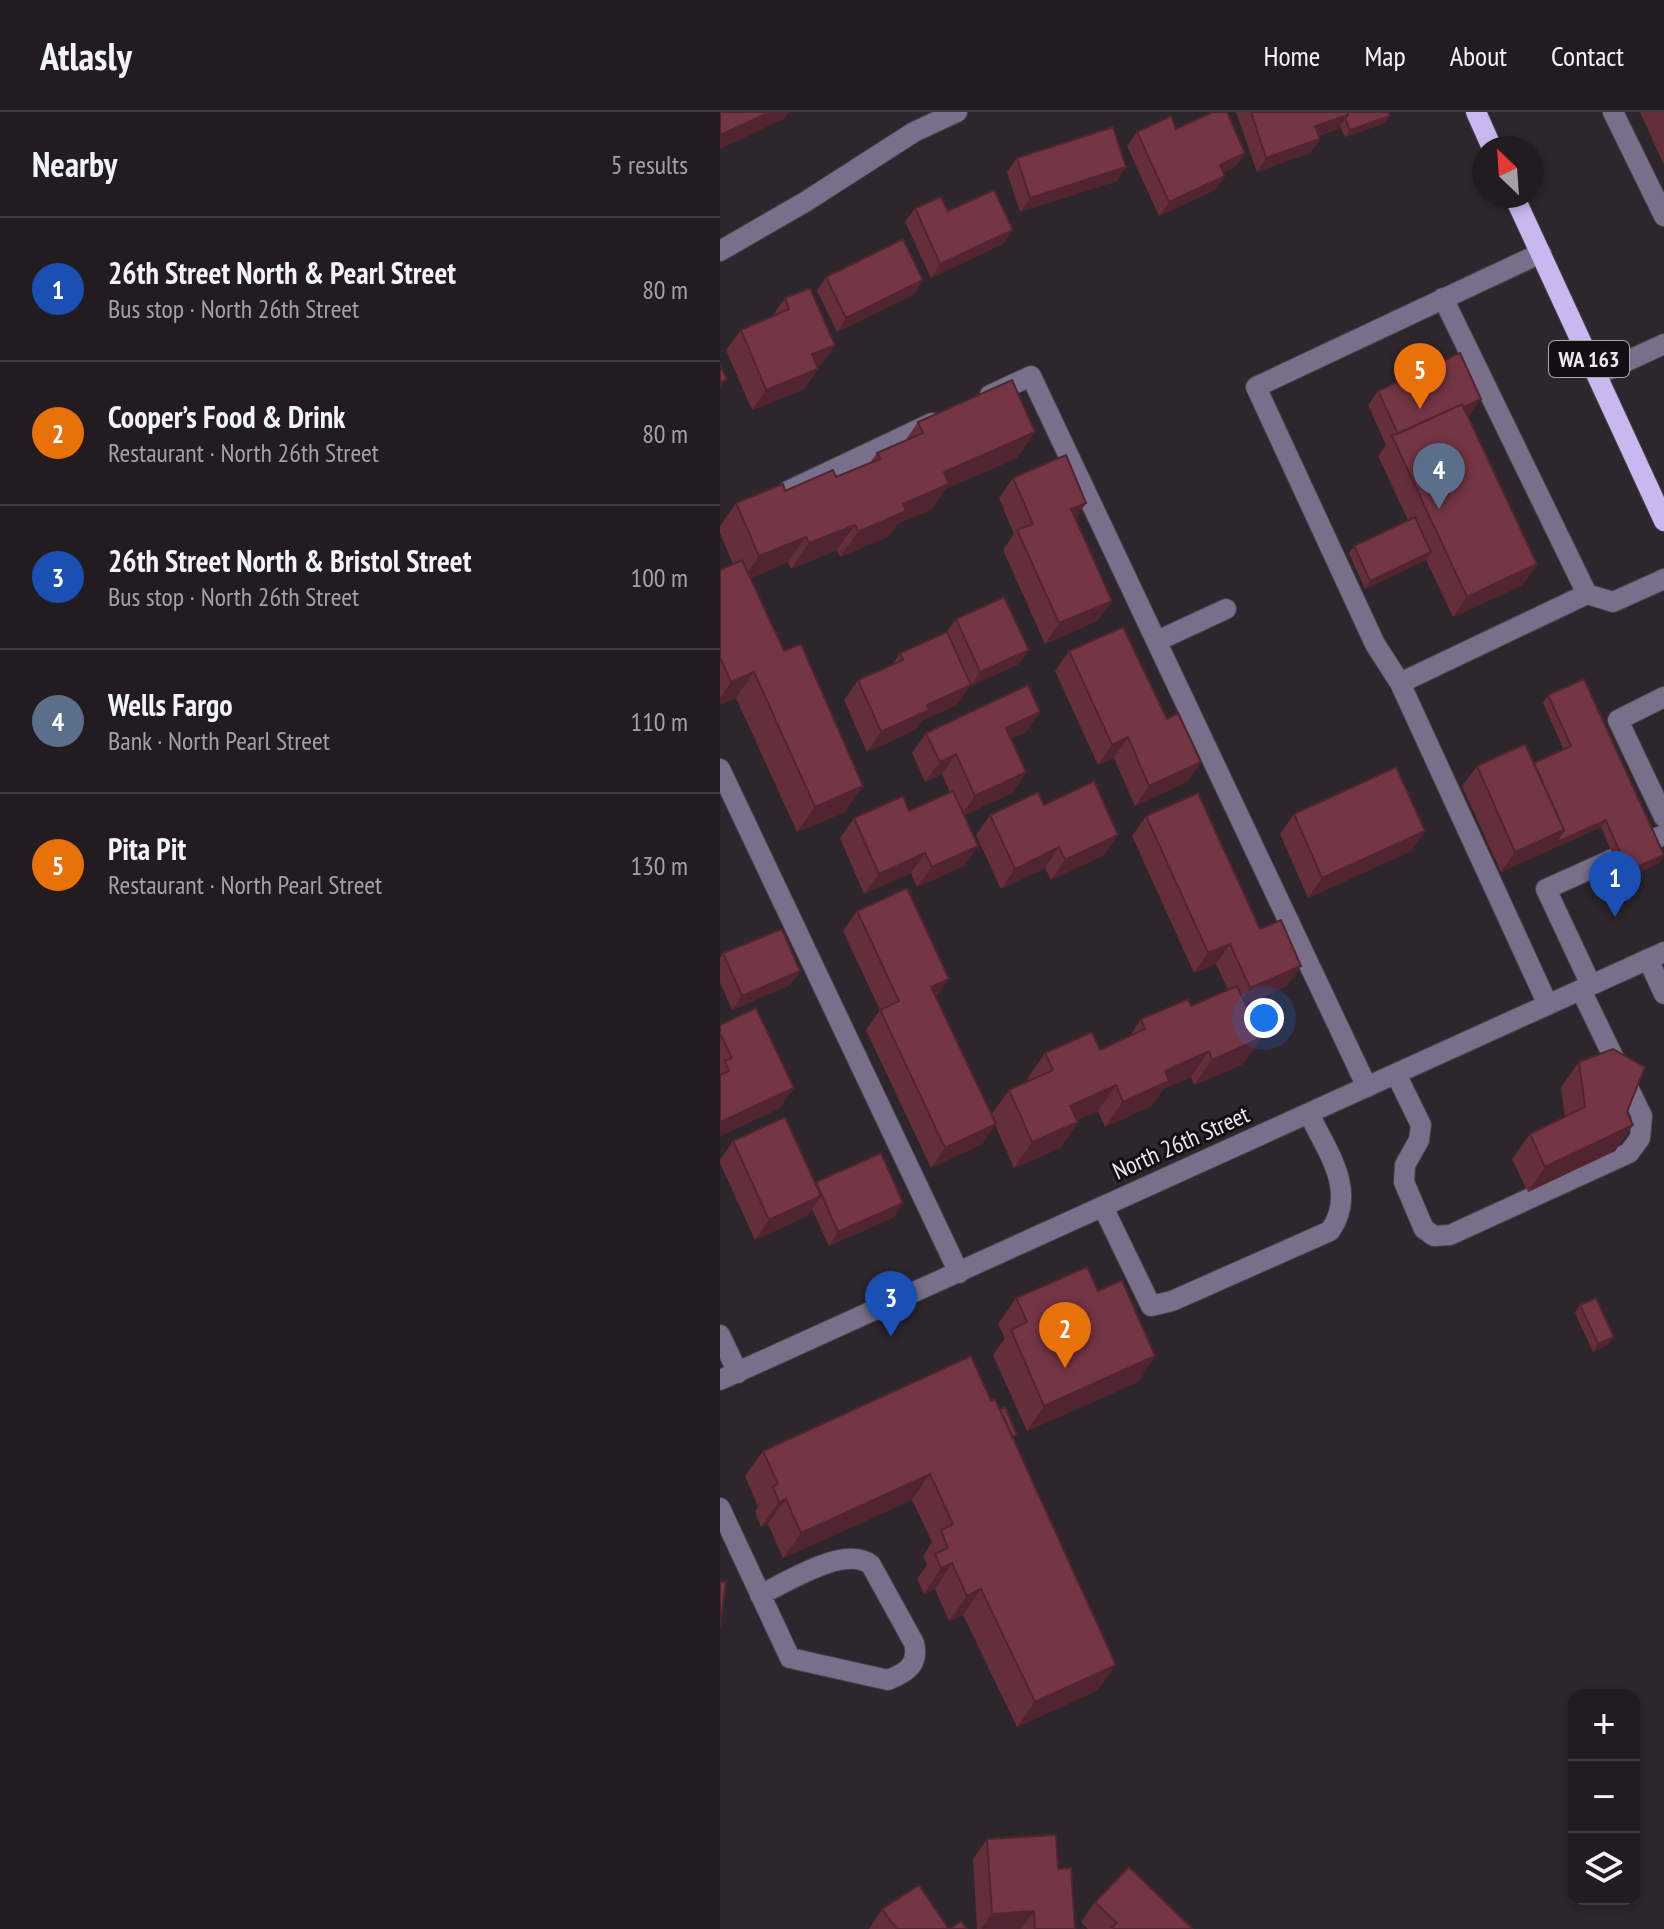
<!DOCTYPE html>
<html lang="en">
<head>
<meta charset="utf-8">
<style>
  body { margin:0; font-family:"PT Sans Narrow",sans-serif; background:#2e292e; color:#f1f3f6 }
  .controls { position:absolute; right:24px; bottom:24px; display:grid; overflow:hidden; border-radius:16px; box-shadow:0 4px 12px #0003 }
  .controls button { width:72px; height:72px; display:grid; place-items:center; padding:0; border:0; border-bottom:2px solid #3f3a3f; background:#221c21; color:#f1f3f6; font:40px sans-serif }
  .compass { position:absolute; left:752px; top:24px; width:72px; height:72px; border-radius:50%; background:#221c21; box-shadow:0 4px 12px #0003; rotate:335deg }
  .you { position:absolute; left:544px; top:906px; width:28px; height:28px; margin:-20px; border:6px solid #fff; border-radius:50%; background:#1a73e8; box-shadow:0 0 0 12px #1a73e833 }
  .badge { display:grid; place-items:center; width:52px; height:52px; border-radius:50%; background:#6cd362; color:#fff; font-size:26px; font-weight:700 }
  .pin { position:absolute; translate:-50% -66px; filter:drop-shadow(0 2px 4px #0008) }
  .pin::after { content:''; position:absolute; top:42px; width:28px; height:24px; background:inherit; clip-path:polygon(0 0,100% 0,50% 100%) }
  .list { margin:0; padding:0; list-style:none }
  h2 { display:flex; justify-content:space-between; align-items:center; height:104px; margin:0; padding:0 32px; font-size:34px }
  h2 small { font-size:26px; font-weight:400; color:#a2a1a5 }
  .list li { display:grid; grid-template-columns:52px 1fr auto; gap:24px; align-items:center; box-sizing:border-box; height:144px; padding:0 32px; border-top:2px solid #3f3a3f }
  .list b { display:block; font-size:30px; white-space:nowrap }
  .list p { margin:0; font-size:26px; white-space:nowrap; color:#a2a1a5 }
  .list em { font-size:26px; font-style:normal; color:#a2a1a5 }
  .icon { flex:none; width:44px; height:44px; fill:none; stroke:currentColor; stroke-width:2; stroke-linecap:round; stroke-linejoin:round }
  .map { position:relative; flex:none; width:944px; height:1817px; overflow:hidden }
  header { display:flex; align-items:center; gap:48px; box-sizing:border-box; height:112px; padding:0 40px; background:#221c21; border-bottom:2px solid #3f3a3f }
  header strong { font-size:38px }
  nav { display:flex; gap:44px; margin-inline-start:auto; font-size:28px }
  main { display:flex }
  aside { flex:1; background:#221c21 }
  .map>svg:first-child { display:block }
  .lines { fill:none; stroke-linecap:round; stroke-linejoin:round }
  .minor-casing { stroke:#484147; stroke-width:22 }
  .major-casing { stroke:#484147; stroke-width:22 }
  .minor { stroke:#78708b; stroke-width:20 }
  .major { stroke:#c9b8ef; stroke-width:20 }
  .wall { fill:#642e3a }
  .shaded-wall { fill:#512530 }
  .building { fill:#743544; stroke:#512530; stroke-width:2 }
  .labels { text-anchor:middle; stroke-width:6; stroke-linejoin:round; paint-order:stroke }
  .shield { fill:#131013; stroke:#aca7ab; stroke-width:2 }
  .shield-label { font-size:22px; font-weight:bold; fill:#ede8ec }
  .street-label { font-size:24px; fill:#ede8ec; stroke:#131013 }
</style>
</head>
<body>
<header>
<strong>Atlasly</strong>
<nav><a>Home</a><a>Map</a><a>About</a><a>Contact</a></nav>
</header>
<main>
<aside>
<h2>Nearby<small>5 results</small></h2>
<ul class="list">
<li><span class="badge" style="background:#1a4fb4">1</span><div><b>26th Street North &amp; Pearl Street</b><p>Bus stop · North 26th Street</p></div><em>80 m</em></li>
<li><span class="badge" style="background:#e8710a">2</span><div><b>Cooper’s Food &amp; Drink</b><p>Restaurant · North 26th Street</p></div><em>80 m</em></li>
<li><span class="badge" style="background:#1a4fb4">3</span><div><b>26th Street North &amp; Bristol Street</b><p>Bus stop · North 26th Street</p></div><em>100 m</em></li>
<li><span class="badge" style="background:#5c6f8a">4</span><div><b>Wells Fargo</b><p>Bank · North Pearl Street</p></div><em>110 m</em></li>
<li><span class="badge" style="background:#e8710a">5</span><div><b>Pita Pit</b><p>Restaurant · North Pearl Street</p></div><em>130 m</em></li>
</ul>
</aside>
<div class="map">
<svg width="944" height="1817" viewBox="0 0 944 1817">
  <rect width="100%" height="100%" fill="#2d262c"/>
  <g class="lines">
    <defs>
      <path id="minor" d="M893,0L944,104
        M0,139L85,90L194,20L237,0
        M821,141L536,275L655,532L680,571L828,893
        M723,186L867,482
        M877,263L944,232
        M270,283L311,264L647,975
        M68,379L212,311
        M437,529L506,497
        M680,571L867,482L893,490L944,467
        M944,585L898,608L944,705
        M0,657L239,1161
        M929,729L944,723
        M928,847L944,882
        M871,873L826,777L895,746
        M676,962L701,1013L699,1028L685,1053L684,1070L704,1117L714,1124L730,1123L909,1041L920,1026L922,1004L861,878
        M383,1095L431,1194L452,1189L610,1119C638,1080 607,1039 589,1002
        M0,1223L18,1261
        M0,1268L944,840
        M0,1396L70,1546L168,1568C188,1560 199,1552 194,1531L151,1453C126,1432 67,1470 40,1483"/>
      <path id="major" d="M756,0L772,36
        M794,84L944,409"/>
    </defs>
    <use href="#minor" class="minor-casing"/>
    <use href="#major" class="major-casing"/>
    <use href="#minor" class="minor"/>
    <use href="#major" class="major"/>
  </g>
  <path class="wall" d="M516,0H668L665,11L625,25L620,14L618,17L598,24L600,27L590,41L537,60Z
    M920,0H944V53Z
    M456,17L525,41L515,55L503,60L495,78L439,104L407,34L417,20Z
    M297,46L397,69L300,100L287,60Z
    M195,96L228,99L293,118L283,132L211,166L185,110Z
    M106,165L203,168L193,183L117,220L97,179Z
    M65,186L115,233L101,253L97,254L98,257L84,277L32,298L6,238L21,218L52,204Z
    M658,279L751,301L747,303L803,473L733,505L706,448L645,477L629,441L634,434L688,408L658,344L666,333L648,293Z
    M198,310L297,346L225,377L211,398L177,412L168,425L120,445L117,438L71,457L68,450L31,466L125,700L77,720L16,586L0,593V458L13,452L0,421V414L16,391L116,365L149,352L157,341L185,329Z
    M293,366L366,391L355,407L392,489L377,509L325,532L283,438L294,422L279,386Z
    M236,507L309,538L299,552L250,574L237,593L201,609L195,618L147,640L124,588L138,568L172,553L180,541L226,521Z
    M349,539L447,607L481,650L467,670L415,694L394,646L378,653L335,559Z
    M828,583L939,751L903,767L881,715L781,760L742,674L757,654L814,651L844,638L823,591Z
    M306,620L291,627L306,660L292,681L244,703L258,734L244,754L197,775L191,761L144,782L120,726L134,706L189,699L230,680L222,662L205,670L192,641L206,621Z
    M324,693L398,723L384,743L331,768L325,756L281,777L256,723L270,703Z
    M574,702L705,719L691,739L588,786L560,722Z
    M426,704L567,874L526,892L541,926L523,952L474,973L471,965L443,977L431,994L385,1015L378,999L357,1008L358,1010L340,1036L294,1056L275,1013L262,1032L211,1056L146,918L160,898L123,819L137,799L216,886L271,1003L289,978L308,969L307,967L325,941L380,938L409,925L421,907L471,894L508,878L496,852L474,861L412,724Z
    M3,841L80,859L70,873L12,898L0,870V846Z
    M0,913L60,996L0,1024Z
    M859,950L907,1000L913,1013L895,1039L808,1080L792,1047L810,1022L845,1005L841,975Z
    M13,1029L95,1070L183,1091L174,1105L109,1134L92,1097L87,1104L35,1128L0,1051V1048Z
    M378,1179L435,1244L418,1270L307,1319L273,1243L285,1226L278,1212L296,1186Z
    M860,1193L894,1225L889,1232L873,1240L855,1201Z
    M271,1289L294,1328L378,1578L297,1615L243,1503L229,1509L215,1477L204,1482L197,1467L207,1453L203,1444L212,1430L192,1388L63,1446L48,1412L41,1415L35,1400L38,1395L25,1364L43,1339Z
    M267,1727L338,1757L355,1817H257L253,1747Z
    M375,1790L473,1817H368L361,1810Z
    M162,1797L229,1817H149Z"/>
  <path class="shaded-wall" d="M50,0H69L64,7L0,37V23Z
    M628,3L618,17L585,28L595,14Z
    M670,4L665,11L625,25L630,18Z
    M600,27L590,41L537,60L546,46Z
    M525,41L515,55L490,67L500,53Z
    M406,55L397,69L300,100L310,86Z
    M505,64L495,78L439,104L449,90Z
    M293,118L283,132L211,166L220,152Z
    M203,168L193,183L117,220L126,206Z
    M115,233L101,253L78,262L92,242Z
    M98,257L84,277L32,298L46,278Z
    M7,267L0,278V271Z
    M761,287L751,301L677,336L679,325Z
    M315,320L297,346L225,377L211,398L177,412L168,425L120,445L138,420L183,392L224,360Z
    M366,391L352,412L351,397Z
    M135,413L117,438L71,457L89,431Z
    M86,425L68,450L21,470L39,444Z
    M711,440L706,448L645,477L650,469Z
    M817,452L803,473L733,505L747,485Z
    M392,489L377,509L325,532L339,511Z
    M309,538L299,552L250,574L260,560Z
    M34,560L16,586L0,593V586L11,570Z
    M251,573L237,593L201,609L195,618L147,640L161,620L207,593Z
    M320,600L306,620L271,636L286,616Z
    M408,625L394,646L378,653L392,633Z
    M236,642L222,662L205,670L220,650Z
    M481,650L467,670L415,694L429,674Z
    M306,660L292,681L241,704L255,684Z
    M143,674L125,700L77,720L95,695Z
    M886,708L881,715L781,760L795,740L844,718Z
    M705,719L691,739L588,786L602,766Z
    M398,723L384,743L331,768L345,748Z
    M258,734L244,754L197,775L212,755Z
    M339,735L325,756L281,777L295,757Z
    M205,741L191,761L144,782L159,762Z
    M944,743L939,751L903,767L908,759Z
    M510,832L496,852L474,861L488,841Z
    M581,854L567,874L516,896L530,876Z
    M80,859L70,873L12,898L22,884Z
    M229,867L215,887L211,875Z
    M541,926L523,952L474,973L492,948Z
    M489,939L471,965L443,977L431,994L385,1015L403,990L445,959Z
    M396,973L378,999L332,1019L350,994Z
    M74,976L60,996L0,1024V1010Z
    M358,1010L340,1036L294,1056L312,1030Z
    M276,1012L262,1032L211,1056L225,1036Z
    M913,1013L895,1039L808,1080L825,1055Z
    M101,1084L87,1104L35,1128L49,1108Z
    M183,1091L174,1105L109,1134L118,1120Z
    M894,1225L889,1232L873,1240L878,1232Z
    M435,1244L418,1270L307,1319L324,1294Z
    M210,1362L192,1388L63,1446L81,1421Z
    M66,1387L48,1412L41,1415L59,1390Z
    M232,1451L215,1477L204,1482L221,1456Z
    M261,1477L243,1503L229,1509L247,1484Z
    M396,1553L378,1578L297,1615L315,1590Z
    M314,1799L301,1817H261L272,1802Z"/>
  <path class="building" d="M0,0H50L0,23Z
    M493,0H507L525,41L500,53L505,64L449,90L417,20L451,4L456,17Z
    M531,0H627L628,3L595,14L600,27L546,46Z
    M627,0H668L670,4L630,18L625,7L628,3Z
    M393,15L406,55L310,86L297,46Z
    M274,78L293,118L220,152L195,96L221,85L228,99Z
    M183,127L203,168L126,206L106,165Z
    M90,176L115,233L92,242L98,257L46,278L21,218L69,197L65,186Z
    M740,241L761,287L744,295L742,292L678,322L658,279Z
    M0,253L7,267L0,271Z
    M292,268L315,320L224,360L229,372L183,392L186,399L138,420L135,413L89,431L86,425L39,444L16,391L63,372L65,379L113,358L116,365L160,347L157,341L203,321L198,310Z
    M742,292L817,452L747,485L672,324Z
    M346,343L366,391L351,397L392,489L339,511L297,418L313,412L293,366Z
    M695,405L711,440L650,469L634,434Z
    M22,448L64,539L81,532L143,674L95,695L34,560L11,570L0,545V458Z
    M284,485L309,538L260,560L236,507Z
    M403,515L447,607L458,601L481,650L429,674L408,625L392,633L349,539Z
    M227,520L251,573L207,593L209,598L161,620L138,568L183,548L180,541Z
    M864,567L944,743L908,759L886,708L835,731L844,718L814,651L851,634L828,583Z
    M308,573L320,600L286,616L306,660L255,684L236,642L220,650L206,621Z
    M805,632L844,718L795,740L757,654Z
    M676,655L705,719L602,766L574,702Z
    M374,669L398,723L345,748L339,735L295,757L270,703L318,680L324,693Z
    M233,679L258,734L212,755L205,741L159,762L134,706L183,684L189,699Z
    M478,681L540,817L561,808L581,854L530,876L510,832L488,841L426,704Z
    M187,776L229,867L211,875L276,1012L225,1036L160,898L179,889L137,799Z
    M62,817L80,859L22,884L3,841Z
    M517,874L541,926L492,948L489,939L445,959L449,969L403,990L396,973L350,994L358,1010L312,1030L289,978L333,958L325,941L372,920L380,938L425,917L421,907L468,887L471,894Z
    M36,896L74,976L0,1010V963L9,959L5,949L12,946L0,921V913Z
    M893,937L925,955L907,1000L913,1013L825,1055L810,1022L865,995L859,950Z
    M65,1005L101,1084L49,1108L13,1029Z
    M161,1041L183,1091L118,1120L96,1070Z
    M367,1155L378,1179L402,1168L435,1244L324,1294L291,1218L307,1210L296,1186Z
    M876,1186L894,1225L878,1232L860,1193Z
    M251,1244L271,1289L275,1287L396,1553L315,1590L261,1477L247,1484L232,1451L221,1456L215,1442L228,1436L221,1418L233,1412L210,1362L81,1421L66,1387L59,1390L53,1375L58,1372L43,1339Z
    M285,1295L297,1323L293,1325L280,1297Z
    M0,1470H6L0,1515Z
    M336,1723L338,1757L351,1756L355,1817H315L314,1799L272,1802L267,1727Z
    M409,1755L473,1817H395L392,1815L397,1811L375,1790Z
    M199,1773L229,1817H177L162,1797Z
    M241,1809L247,1817H230Z"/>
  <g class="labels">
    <rect class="shield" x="829" y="229" width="80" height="36" rx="6"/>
    <g class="shield-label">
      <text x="869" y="255">WA 163</text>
    </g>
    <g class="street-label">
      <text transform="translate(461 1031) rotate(-24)" y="8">North 26th Street</text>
    </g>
  </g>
</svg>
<div class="controls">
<button>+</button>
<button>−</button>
<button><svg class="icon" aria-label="layers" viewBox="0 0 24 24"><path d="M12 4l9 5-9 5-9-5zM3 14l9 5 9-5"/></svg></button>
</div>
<svg class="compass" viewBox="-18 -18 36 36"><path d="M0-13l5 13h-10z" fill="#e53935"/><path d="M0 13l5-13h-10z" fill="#a2a1a5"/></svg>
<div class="you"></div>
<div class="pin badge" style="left:895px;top:805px;background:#1a4fb4">1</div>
<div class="pin badge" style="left:345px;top:1256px;background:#e8710a">2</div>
<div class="pin badge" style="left:171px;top:1225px;background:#1a4fb4">3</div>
<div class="pin badge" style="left:719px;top:397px;background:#5c6f8a">4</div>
<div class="pin badge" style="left:700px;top:297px;background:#e8710a">5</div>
</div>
</main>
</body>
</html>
